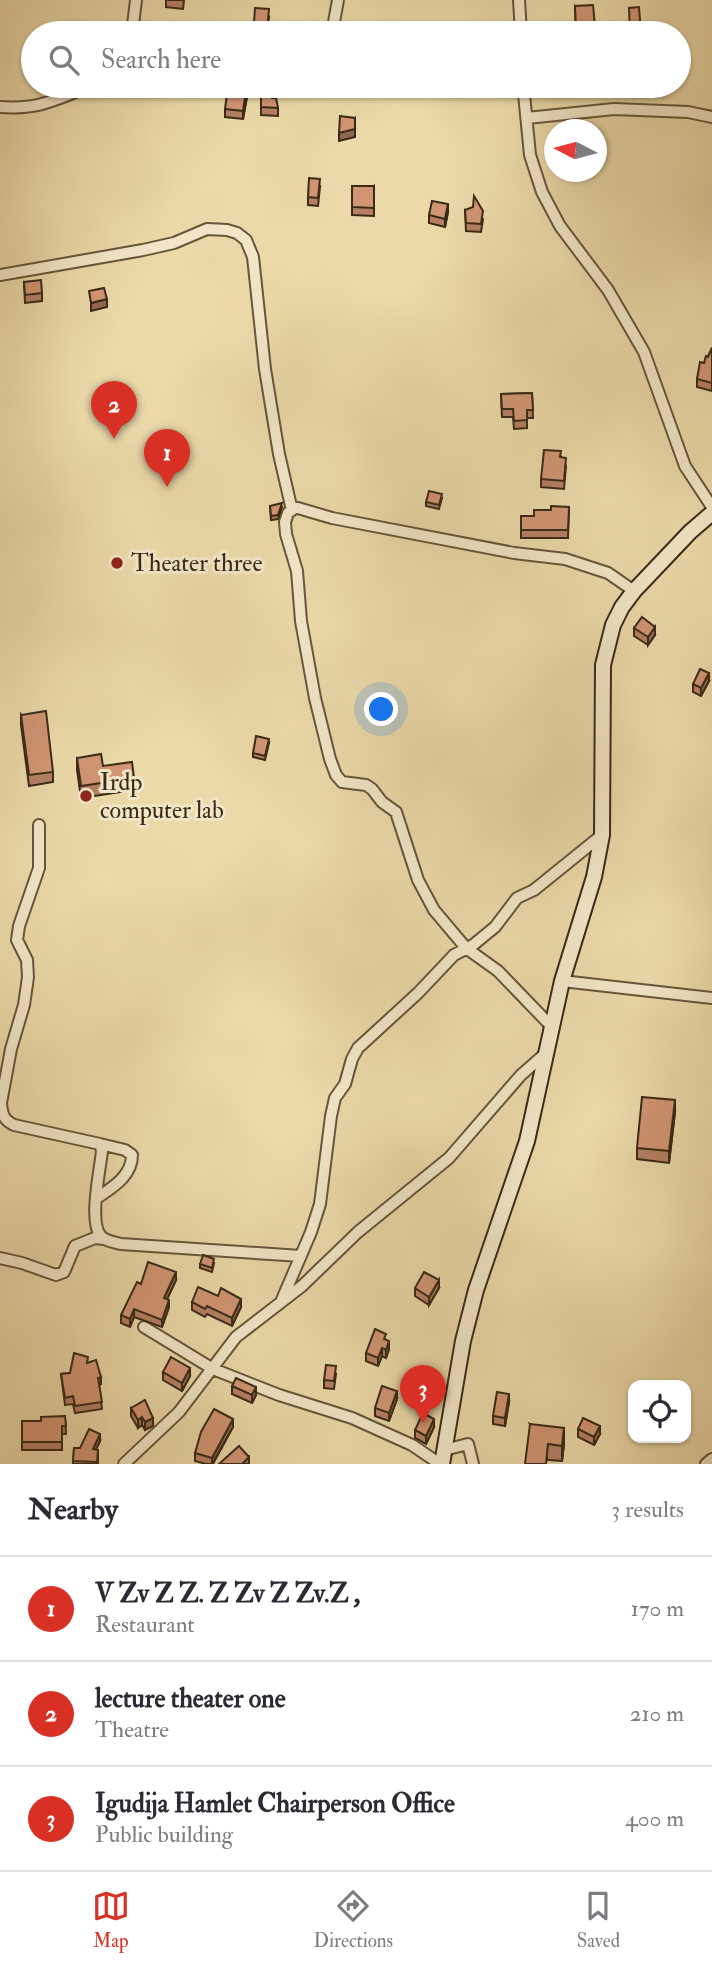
<!DOCTYPE html>
<html lang="en">
<head>
<meta charset="utf-8">
<style>
  body { margin:0; font-family:"IM FELL Double Pica",serif; background:#f7f7f7; color:#2b2b33 }
  .controls { position:absolute; right:21px; bottom:21px; display:grid; overflow:hidden; border-radius:14px; box-shadow:0 2px 5px #0004 }
  .controls button { width:63px; height:63px; display:grid; place-items:center; padding:0; border:0; border-bottom:2px solid #e1e1e2; background:#fff; color:#2b2b33; font:35px sans-serif }
  .compass { position:absolute; left:544px; top:119px; width:63px; height:63px; border-radius:50%; background:#fff; box-shadow:0 2px 5px #0004; rotate:276deg }
  .you { position:absolute; left:382px; top:710px; width:24px; height:24px; margin:-18px; border:5px solid #fff; border-radius:50%; background:#1a73e8; box-shadow:0 0 0 10px #1a73e833 }
  .badge { display:grid; place-items:center; width:46px; height:46px; border-radius:50%; background:#d93025; color:#fff; font-size:23px; font-weight:700 }
  .pin { position:absolute; translate:-50% -58px; filter:drop-shadow(0 2px 4px #0008) }
  .pin::after { content:''; position:absolute; top:37px; width:24px; height:21px; background:inherit; clip-path:polygon(0 0,100% 0,50% 100%) }
  .list { margin:0; padding:0; list-style:none }
  h2 { display:flex; justify-content:space-between; align-items:center; height:91px; margin:0; padding:0 28px; font-size:30px }
  h2 small { font-size:23px; font-weight:400; color:#7c7c81 }
  .list li { display:grid; grid-template-columns:46px 1fr auto; gap:21px; align-items:center; box-sizing:border-box; height:105px; padding:0 28px; border-top:2px solid #e1e1e2 }
  .list b { display:block; font-size:26px; white-space:nowrap }
  .list p { margin:0; font-size:23px; white-space:nowrap; color:#7c7c81 }
  .list em { font-size:23px; font-style:normal; color:#7c7c81 }
  .icon { flex:none; width:38px; height:38px; fill:none; stroke:currentColor; stroke-width:2; stroke-linecap:round; stroke-linejoin:round }
  .map { position:relative; flex:none; width:712px; height:1464px; overflow:hidden }
  .search { position:absolute; background:#fff; box-shadow:0 2px 5px #0004; left:21px; right:21px; top:21px; height:77px; display:flex; align-items:center; gap:18px; box-sizing:border-box; padding:0 24px; border-radius:38px; color:#7c7c81; font-size:26px }
  .sheet { height:406px; background:#fff }
  nav { display:flex; justify-content:space-around; align-items:center; box-sizing:border-box; height:98px; border-top:2px solid #e1e1e2; background:#fff; font-size:19px; color:#7c7c81 }
  nav a { display:grid; justify-items:center; gap:4px }
  nav .on { color:#d93025 }
  .map>svg:first-child { display:block }
  .lines { fill:none; stroke-linecap:round; stroke-linejoin:round }
  .street-casing { stroke:#66563a; stroke-width:14 }
  .secondary-casing { stroke:#3a2a15; stroke-width:18 }
  .street { stroke:#f2e6c7; stroke-width:10 }
  .secondary { stroke:#f2e6c7; stroke-width:14 }
  .wall { fill:#b48064; stroke:#3a2a15; stroke-width:2 }
  .shaded-wall { fill:#926851; stroke:#3a2a15; stroke-width:2 }
  .building { fill:#d19574; stroke:#3a2a15; stroke-width:2 }
  .poi-dot { fill:#8f2418; stroke:#f2e6c7; stroke-width:2.5 }
  .labels { text-anchor:middle; stroke-width:6; stroke-linejoin:round; paint-order:stroke }
  .poi-label { font-size:24px; fill:#3a2a15; stroke:#f2e6c7; text-anchor:start }
</style>
</head>
<body>
<div class="map">
<svg width="712" height="1464" viewBox="0 0 712 1464">
  <rect width="100%" height="100%" fill="#ebd9a9"/>
  <filter id="stains"><feTurbulence type="fractalNoise" baseFrequency=".00286" numOctaves="4"/><feColorMatrix values="0 0 0 0 .2 0 0 0 0 .09 0 0 0 0 .02 0 0 0 .5 -.17"/></filter>
  <radialGradient id="worn" r=".72"><stop offset=".6" stop-color="#630" stop-opacity="0"/><stop offset="1" stop-color="#630" stop-opacity=".3"/></radialGradient>
  <g class="lines">
    <defs>
      <path id="street" d="M519,0L521,33
        M132,33L136,0
        M332,33L338,0
        M519,86L524,94L530,155L542,192L560,226L608,290L644,352L685,466L712,507
        M0,107C40,110 56,99 91,86
        M527,118L614,109L688,112L712,117
        M0,275L143,250L174,243L207,229L227,230L237,233L246,240L253,257L265,369L279,454L291,506L332,518L514,553L565,559L608,573L634,591
        M295,508L288,513L285,522L286,534L297,571L301,621L315,698L330,759L336,775L342,782L366,785L372,789L382,802L396,812L418,880L434,910L466,948L498,971L552,1027
        M39,825V868L19,926L17,940L27,960L28,977L24,1005L11,1049L1,1103C2,1115 4,1120 14,1125L100,1144L102,1151C100,1170 89,1220 100,1235C104,1241 114,1242 121,1244L301,1256
        M562,981L712,998
        M97,1198C113,1187 132,1176 132,1155L125,1150L100,1144
        M0,1258L22,1263L56,1275L64,1272L75,1246L95,1238L104,1239
        M281,1302L311,1232L320,1204L331,1116L335,1098L345,1084L352,1059L358,1048L418,993L454,955L473,945L495,927L517,898L534,890L602,835
        M144,1327L213,1369L279,1395L352,1418L412,1445L440,1464
        M444,1450L468,1444L473,1464
        M124,1464L179,1412L236,1337L302,1286L358,1232L449,1158L521,1075L546,1053
        M706,1464L712,1459"/>
      <path id="secondary" d="M442,1464L463,1341L476,1290L527,1141L562,981L594,877L602,835L603,665L613,625L622,607L634,591L690,532L712,513"/>
    </defs>
    <use href="#street" class="street-casing"/>
    <use href="#secondary" class="secondary-casing"/>
    <use href="#street" class="street"/>
    <use href="#secondary" class="secondary"/>
  </g>
  <path class="wall" d="M166,0H184L183,9L166,7Z
    M575,6L595,26V33H576Z
    M269,17L267,33H257V30H254V22Z
    M261,87L272,98L278,108V116L261,115Z
    M248,91L243,119L225,117V109Z
    M555,137V157H550V150Z
    M374,186V216L352,215V207Z
    M320,187L318,206L308,205V197Z
    M465,210L483,219L481,232L466,231Z
    M448,212L445,227L429,223V215Z
    M24,282L42,293V301L25,303Z
    M712,348V391L697,387V379Z
    M532,393L533,418H527V428L514,429L513,417H502L501,394Z
    M561,457L566,466L564,489L541,487V479Z
    M442,498L439,509L426,506V502Z
    M270,506L282,507L278,519L271,520Z
    M569,507L568,538H521V516H534L551,510Z
    M634,628L655,635L648,645L634,636Z
    M709,681L701,696L693,692V684Z
    M21,715L53,772V782L29,786L21,725Z
    M269,743L265,760L253,757V753Z
    M77,758L134,778V790L81,798L77,770Z
    M675,1112L669,1163L637,1159V1148Z
    M214,1263L212,1272L200,1268V1264Z
    M176,1280L167,1299L169,1307L162,1327L134,1317L130,1327L121,1323V1315L141,1284Z
    M415,1288H439L429,1305L415,1296Z
    M192,1302L241,1307L232,1326L207,1314L205,1317L192,1310Z
    M386,1340L389,1349L386,1358L382,1356L378,1366L366,1361V1353Z
    M88,1363L101,1384L99,1385L102,1409L75,1413L73,1404L65,1405L61,1374L70,1373Z
    M163,1372L190,1376L182,1391L163,1380Z
    M336,1374L334,1389L324,1388V1380Z
    M232,1386L256,1395L252,1403L232,1394Z
    M397,1399L389,1421L375,1416V1408Z
    M509,1402L505,1426L493,1424V1416Z
    M131,1408L153,1426L145,1430L142,1425L138,1428L131,1416Z
    M65,1416L66,1434H62V1450H22V1421H41Z
    M530,1424L564,1444L562,1461L548,1460Z
    M233,1427L213,1464H206L195,1461V1453Z
    M434,1427L426,1444L415,1438V1430Z
    M578,1429L600,1434L594,1445L578,1437Z
    M100,1441L96,1449L98,1450V1464H73L74,1448H80Z"/>
  <path class="shaded-wall" d="M248,86V91L243,119V111Z
    M355,118V137L339,141V133Z
    M448,204V212L445,227V219Z
    M107,299V307L91,311V303Z
    M655,627V635L648,645V637Z
    M709,673V681L701,696V688Z
    M675,1100V1112L669,1163V1151Z
    M176,1272V1280L164,1306V1298Z
    M439,1280V1288L429,1305V1297Z
    M241,1299V1307L232,1326V1318Z
    M169,1300V1307L162,1327V1320Z
    M134,1309V1317L130,1327V1319Z
    M389,1341V1349L386,1358V1350Z
    M382,1348V1356L378,1366V1358Z
    M190,1368V1376L182,1391V1383Z
    M101,1377V1384L98,1385V1378Z
    M256,1387V1395L252,1403V1395Z
    M397,1391V1399L389,1421V1413Z
    M509,1394V1402L505,1426V1418Z
    M142,1417V1425L138,1428V1420Z
    M153,1418V1426L145,1430V1422Z
    M233,1419V1427L212,1464V1458Z
    M434,1419V1427L426,1444V1436Z
    M600,1426V1434L594,1445V1437Z
    M564,1428V1444L562,1461V1446Z
    M100,1434V1441L93,1456V1449Z
    M249,1457V1464H242Z"/>
  <path class="building" d="M593,5L595,26L576,28L575,6Z
    M639,7L641,33H630L629,8Z
    M255,8L269,9L267,30L257,29L258,22H254Z
    M228,86H247L243,111L225,109Z
    M261,87L270,88L272,98H276L278,108L261,107Z
    M340,116L355,118V129L339,133Z
    M579,127L594,128V130H579Z
    M552,137H555V150H550Z
    M309,178L320,179L318,198L308,197Z
    M352,186H374V208L352,207Z
    M474,196L483,211L481,224L466,223L465,210L473,207Z
    M432,201L448,204L445,219L429,215Z
    M41,280L42,293L25,295L24,282Z
    M104,288L107,299L91,303L89,291Z
    M712,348V383L697,379L700,362L704,363L706,356L708,357Z
    M532,393L533,410H527V420L514,421L513,409H502L501,394Z
    M544,450L561,451L560,457L566,458L564,481L541,479Z
    M429,491L442,494L439,505L426,502Z
    M282,503L278,515L271,516L270,506Z
    M551,506L569,507L568,530H521V516H534V510H551Z
    M642,617L655,627L648,637L634,628Z
    M700,669L709,673L701,688L693,684Z
    M46,711L53,772L29,775L21,715Z
    M256,736L269,739L265,756L253,753Z
    M101,754L103,766L132,762L134,778L81,786L77,758Z
    M642,1097L675,1100L669,1151L637,1148Z
    M203,1255L214,1259L212,1268L200,1264Z
    M148,1262L176,1272L164,1298L169,1300L162,1320L134,1309L130,1319L121,1315L137,1282L141,1284Z
    M424,1272L439,1280L429,1297L415,1288Z
    M198,1287L218,1296L221,1288L241,1299L232,1318L207,1306L205,1309L192,1302Z
    M375,1329L386,1334L384,1339L389,1341L386,1350L382,1348L378,1358L366,1353Z
    M74,1353L88,1357L87,1363L96,1360L101,1377L98,1378L102,1402L75,1406L73,1396L65,1398L61,1374L70,1373Z
    M171,1357L190,1368L182,1383L163,1372Z
    M326,1365L336,1366L334,1381L324,1380Z
    M236,1378L256,1387L252,1395L232,1386Z
    M382,1386L397,1391L389,1413L375,1408Z
    M497,1392L509,1394L505,1418L493,1416Z
    M145,1400L153,1418L145,1422L142,1417L138,1420L131,1408Z
    M214,1409L233,1419L212,1458L195,1453L201,1432Z
    M423,1413L434,1419L426,1436L415,1430Z
    M65,1416L66,1426H62V1442H22V1421H41V1417Z
    M583,1418L600,1426L594,1437L578,1429Z
    M530,1424L564,1428L562,1446L548,1444L546,1464H525Z
    M89,1429L100,1434L93,1449L98,1450L97,1462L73,1461L74,1448H80Z
    M239,1446L249,1457L242,1464H219Z"/>
  <g class="poi-dot">
    <circle cx="117" cy="563" r="7"/>
    <circle cx="86" cy="796" r="7"/>
  </g>
  <g class="labels">
    <g class="poi-label">
      <text x="131" y="571">Theater three</text>
      <text x="100" y="790">Irdp<tspan x="100" dy="28">computer lab</tspan></text>
    </g>
  </g>
  <rect width="100%" height="100%" filter="url(#stains)"/>
  <rect width="100%" height="100%" fill="url(#worn)"/>
</svg>
<div class="controls">
<button><svg class="icon" aria-label="locate" viewBox="0 0 24 24"><circle cx="12" cy="12" r="6"/><path d="M12 2v4M12 18v4M2 12h4M18 12h4"/></svg></button>
</div>
<svg class="compass" viewBox="-18 -18 36 36"><path d="M0-13l5 13h-10z" fill="#e53935"/><path d="M0 13l5-13h-10z" fill="#7c7c81"/></svg>
<div class="you"></div>
<div class="pin badge" style="left:167px;top:487px">1</div>
<div class="pin badge" style="left:114px;top:439px">2</div>
<div class="pin badge" style="left:423px;top:1423px">3</div>
<div class="search"><svg class="icon" aria-label="search" viewBox="0 0 24 24"><circle cx="10" cy="10" r="6"/><path d="M15 15l6 6"/></svg>Search here</div>
</div>
<section class="sheet">
<h2>Nearby<small>3 results</small></h2>
<ul class="list">
<li><span class="badge">1</span><div><b>V Zv Z Z. Z Zv Z Zv.Z ,</b><p>Restaurant</p></div><em>170 m</em></li>
<li><span class="badge">2</span><div><b>lecture theater one</b><p>Theatre</p></div><em>210 m</em></li>
<li><span class="badge">3</span><div><b>Igudija Hamlet Chairperson Office</b><p>Public building</p></div><em>400 m</em></li>
</ul>
</section>
<nav>
<a class="on"><svg class="icon" aria-label="map" viewBox="0 0 24 24"><path d="M3 6l6-2 6 2 6-2v14l-6 2-6-2-6 2zM9 4v14M15 6v14"/></svg>Map</a>
<a><svg class="icon" aria-label="directions" viewBox="0 0 24 24"><path d="M12 3l9 9-9 9-9-9zM9 14v-3h6M13 9l2 2-2 2"/></svg>Directions</a>
<a><svg class="icon" aria-label="saved" viewBox="0 0 24 24"><path d="M7 4h10v16l-5-4-5 4z"/></svg>Saved</a>
</nav>
</body>
</html>
